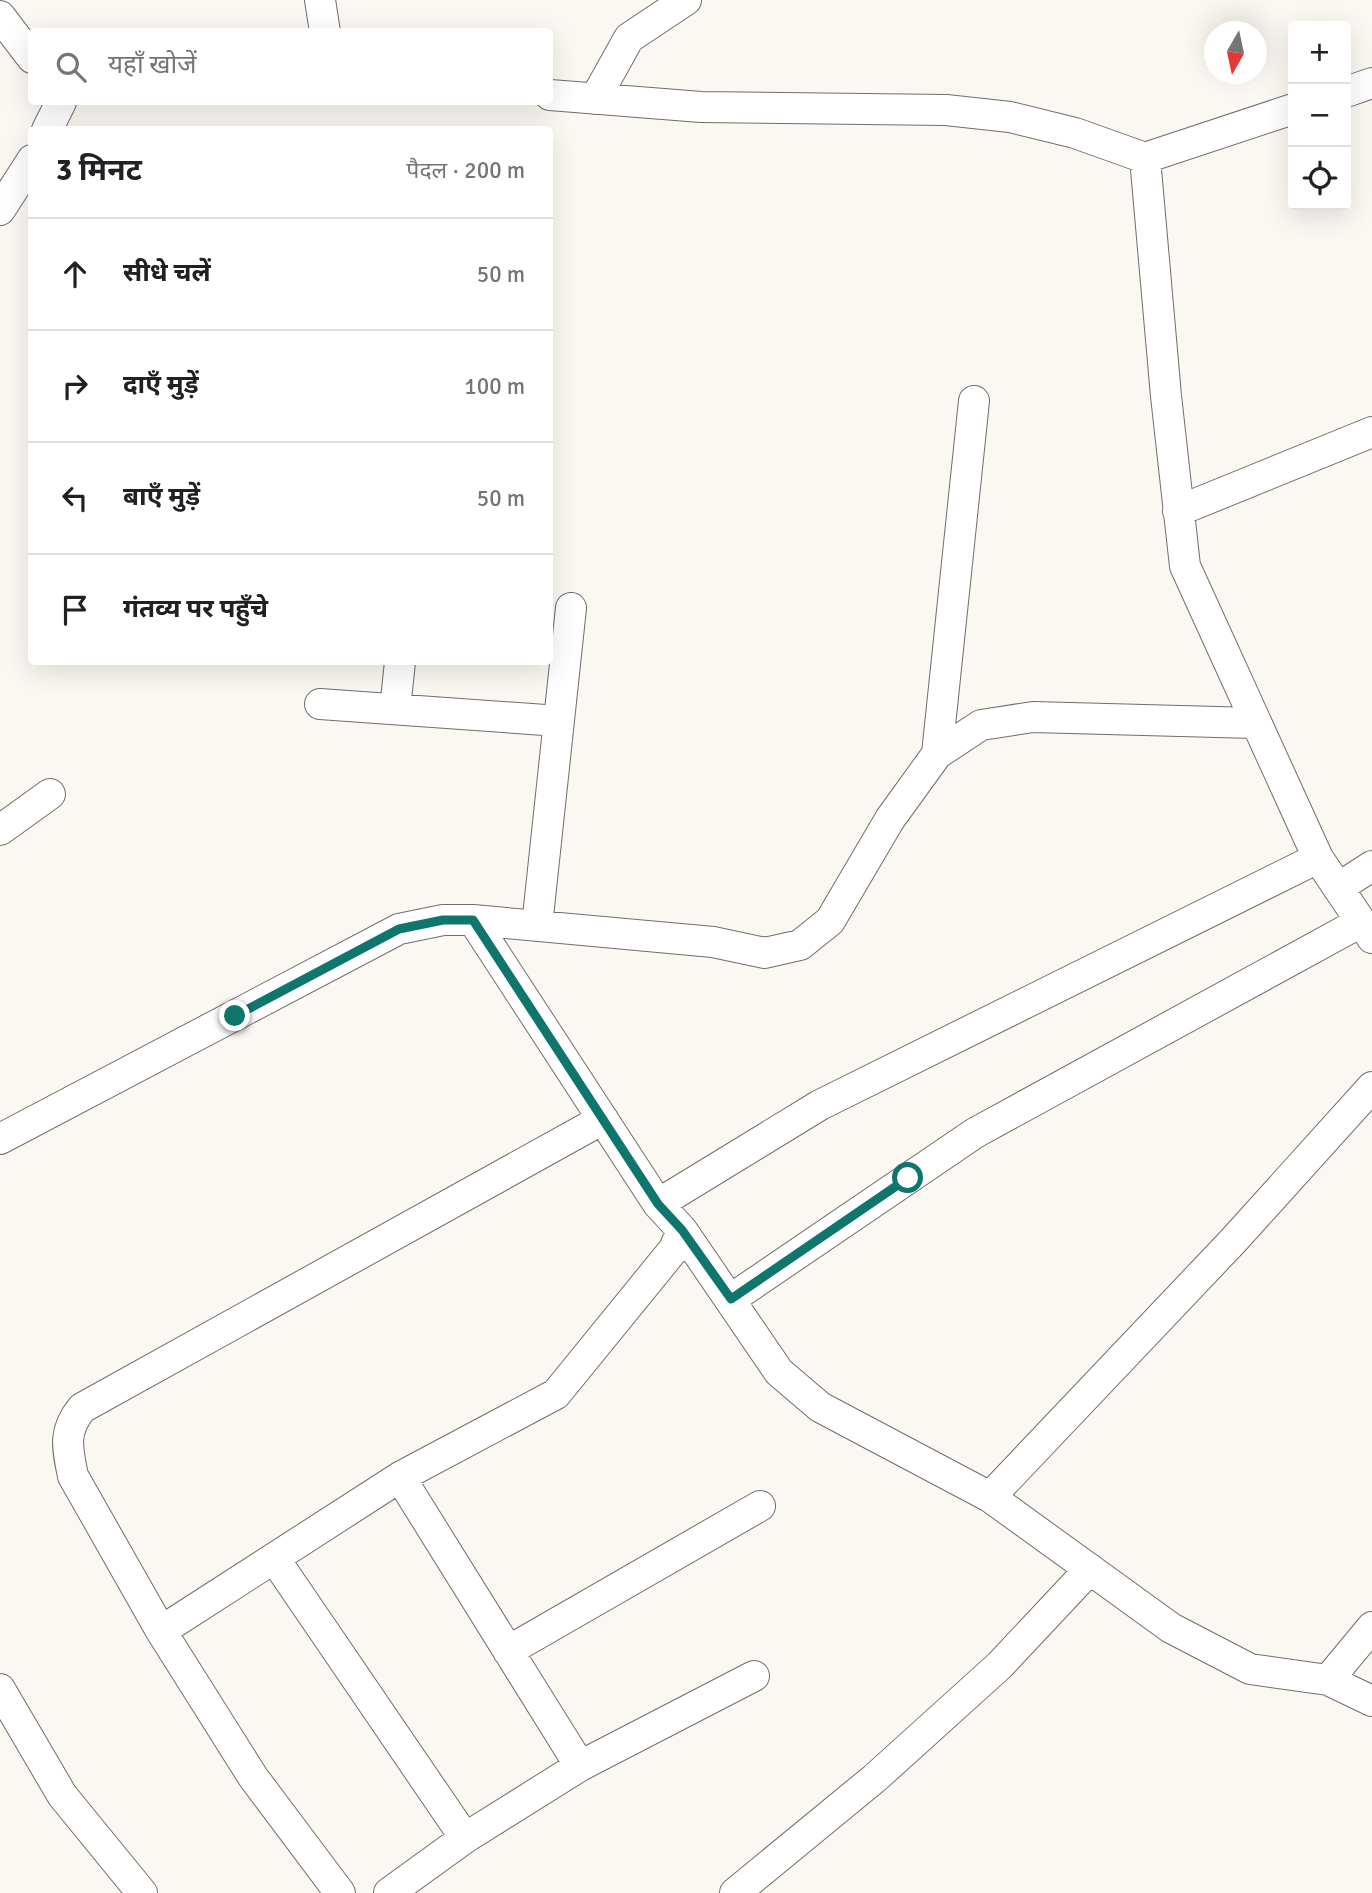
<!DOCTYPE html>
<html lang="hi">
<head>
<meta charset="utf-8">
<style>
  body { margin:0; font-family:Signika,"Noto Sans Devanagari",sans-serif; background:#f2f2f2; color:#202124 }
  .controls { position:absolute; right:21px; top:21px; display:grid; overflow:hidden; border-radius:7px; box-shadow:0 7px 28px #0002 }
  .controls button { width:63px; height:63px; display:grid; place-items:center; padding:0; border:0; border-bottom:2px solid #e0e0e0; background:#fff; color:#202124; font:35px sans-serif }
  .compass { position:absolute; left:1204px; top:21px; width:63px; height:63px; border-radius:50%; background:#fff; box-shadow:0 7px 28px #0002; rotate:189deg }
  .stop { position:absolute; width:21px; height:21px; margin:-16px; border:5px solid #0f766e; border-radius:50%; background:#fff }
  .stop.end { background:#0f766e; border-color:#fff; box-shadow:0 2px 7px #0008 }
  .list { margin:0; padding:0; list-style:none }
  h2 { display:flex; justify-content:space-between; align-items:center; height:91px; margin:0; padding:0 28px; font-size:30px }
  h2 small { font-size:23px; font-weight:400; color:#757577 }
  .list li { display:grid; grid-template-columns:46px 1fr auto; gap:21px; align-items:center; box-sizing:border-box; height:112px; padding:0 28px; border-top:2px solid #e0e0e0 }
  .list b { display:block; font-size:26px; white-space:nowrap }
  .list em { font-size:23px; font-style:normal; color:#757577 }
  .icon { flex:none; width:38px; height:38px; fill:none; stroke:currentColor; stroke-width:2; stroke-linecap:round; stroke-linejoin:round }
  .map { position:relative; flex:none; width:1372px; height:1893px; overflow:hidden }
  .search { position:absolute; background:#fff; box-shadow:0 7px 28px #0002; left:28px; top:28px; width:525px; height:77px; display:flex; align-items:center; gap:18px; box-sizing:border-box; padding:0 24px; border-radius:7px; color:#757577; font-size:26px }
  .panel { position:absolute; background:#fff; box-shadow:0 7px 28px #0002; left:28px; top:126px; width:525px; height:539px; border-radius:7px }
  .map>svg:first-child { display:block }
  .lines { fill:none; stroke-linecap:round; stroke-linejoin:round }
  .minor-casing { stroke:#716d6a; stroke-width:32 }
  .minor { stroke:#fff; stroke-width:30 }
  .route { stroke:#0f766e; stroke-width:9 }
</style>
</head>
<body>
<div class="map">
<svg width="1372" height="1893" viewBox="0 0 1372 1893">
  <rect width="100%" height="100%" fill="#fbf7f3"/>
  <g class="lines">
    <defs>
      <path id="minor" d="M320,0L325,32
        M0,16L32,58
        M1346,92L1372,83
        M550,95L701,107L946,110L1010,117L1075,133L1145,158L1293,109
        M595,99L629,38L686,0
        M47,130L61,102
        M1145,158L1166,396L1185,566L1318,858L1372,938
        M0,210L32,160
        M1178,511L1372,432
        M320,704L559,721
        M395,709L400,662
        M937,754L974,401
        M0,830L50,794
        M1338,888L1372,866
        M473,920L713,942L765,953L800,945L830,921L890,819L937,754L981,725L1033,717L1254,723
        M537,926L571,608
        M0,1139L399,929L443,920H473L658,1204L682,1230L779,1372L820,1407L990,1497L1171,1628L1250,1669L1328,1680L1372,1701
        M658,1204L820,1105L1318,858
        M731,1299L975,1133L1361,922
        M400,1477L580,1766
        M990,1497L1233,1241L1372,1087
        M274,1558L465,1838
        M161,1631L400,1477L556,1394L674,1249L682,1230
        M508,1651L760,1506
        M1328,1680L1372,1627
        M0,1689L62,1795L142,1893
        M340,1893L253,1777L161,1631L73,1476C67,1447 63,1431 82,1408L603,1119
        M389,1893L465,1838L580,1766L754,1676
        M735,1893L875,1778L1000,1665L1090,1569"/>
    </defs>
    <use href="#minor" class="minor-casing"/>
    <use href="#minor" class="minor"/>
  </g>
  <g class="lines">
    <path class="route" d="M235,1016L399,929L443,920H473L658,1204L682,1230L731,1299L908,1178"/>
  </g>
</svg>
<div class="controls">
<button>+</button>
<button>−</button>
<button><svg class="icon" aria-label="locate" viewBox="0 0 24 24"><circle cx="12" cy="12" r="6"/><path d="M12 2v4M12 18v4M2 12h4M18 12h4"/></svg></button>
</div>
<svg class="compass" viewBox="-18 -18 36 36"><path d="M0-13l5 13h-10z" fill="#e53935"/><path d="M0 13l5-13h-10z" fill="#757577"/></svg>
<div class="stop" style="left:908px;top:1178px"></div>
<div class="stop end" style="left:235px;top:1016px"></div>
<div class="search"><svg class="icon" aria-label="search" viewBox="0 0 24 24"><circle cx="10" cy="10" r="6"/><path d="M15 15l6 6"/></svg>यहाँ खोजें</div>
<section class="panel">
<h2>3 मिनट<small>पैदल · 200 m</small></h2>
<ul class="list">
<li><svg class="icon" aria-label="ahead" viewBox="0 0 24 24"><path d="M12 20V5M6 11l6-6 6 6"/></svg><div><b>सीधे चलें</b></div><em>50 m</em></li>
<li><svg class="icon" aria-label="right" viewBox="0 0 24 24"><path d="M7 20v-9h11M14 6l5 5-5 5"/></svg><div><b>दाएँ मुड़ें</b></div><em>100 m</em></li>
<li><svg class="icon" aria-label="left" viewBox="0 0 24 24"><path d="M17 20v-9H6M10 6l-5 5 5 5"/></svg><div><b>बाएँ मुड़ें</b></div><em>50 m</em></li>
<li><svg class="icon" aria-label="arrive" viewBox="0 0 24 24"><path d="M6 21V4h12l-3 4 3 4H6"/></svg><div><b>गंतव्य पर पहुँचे</b></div></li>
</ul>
</section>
</div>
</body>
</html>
